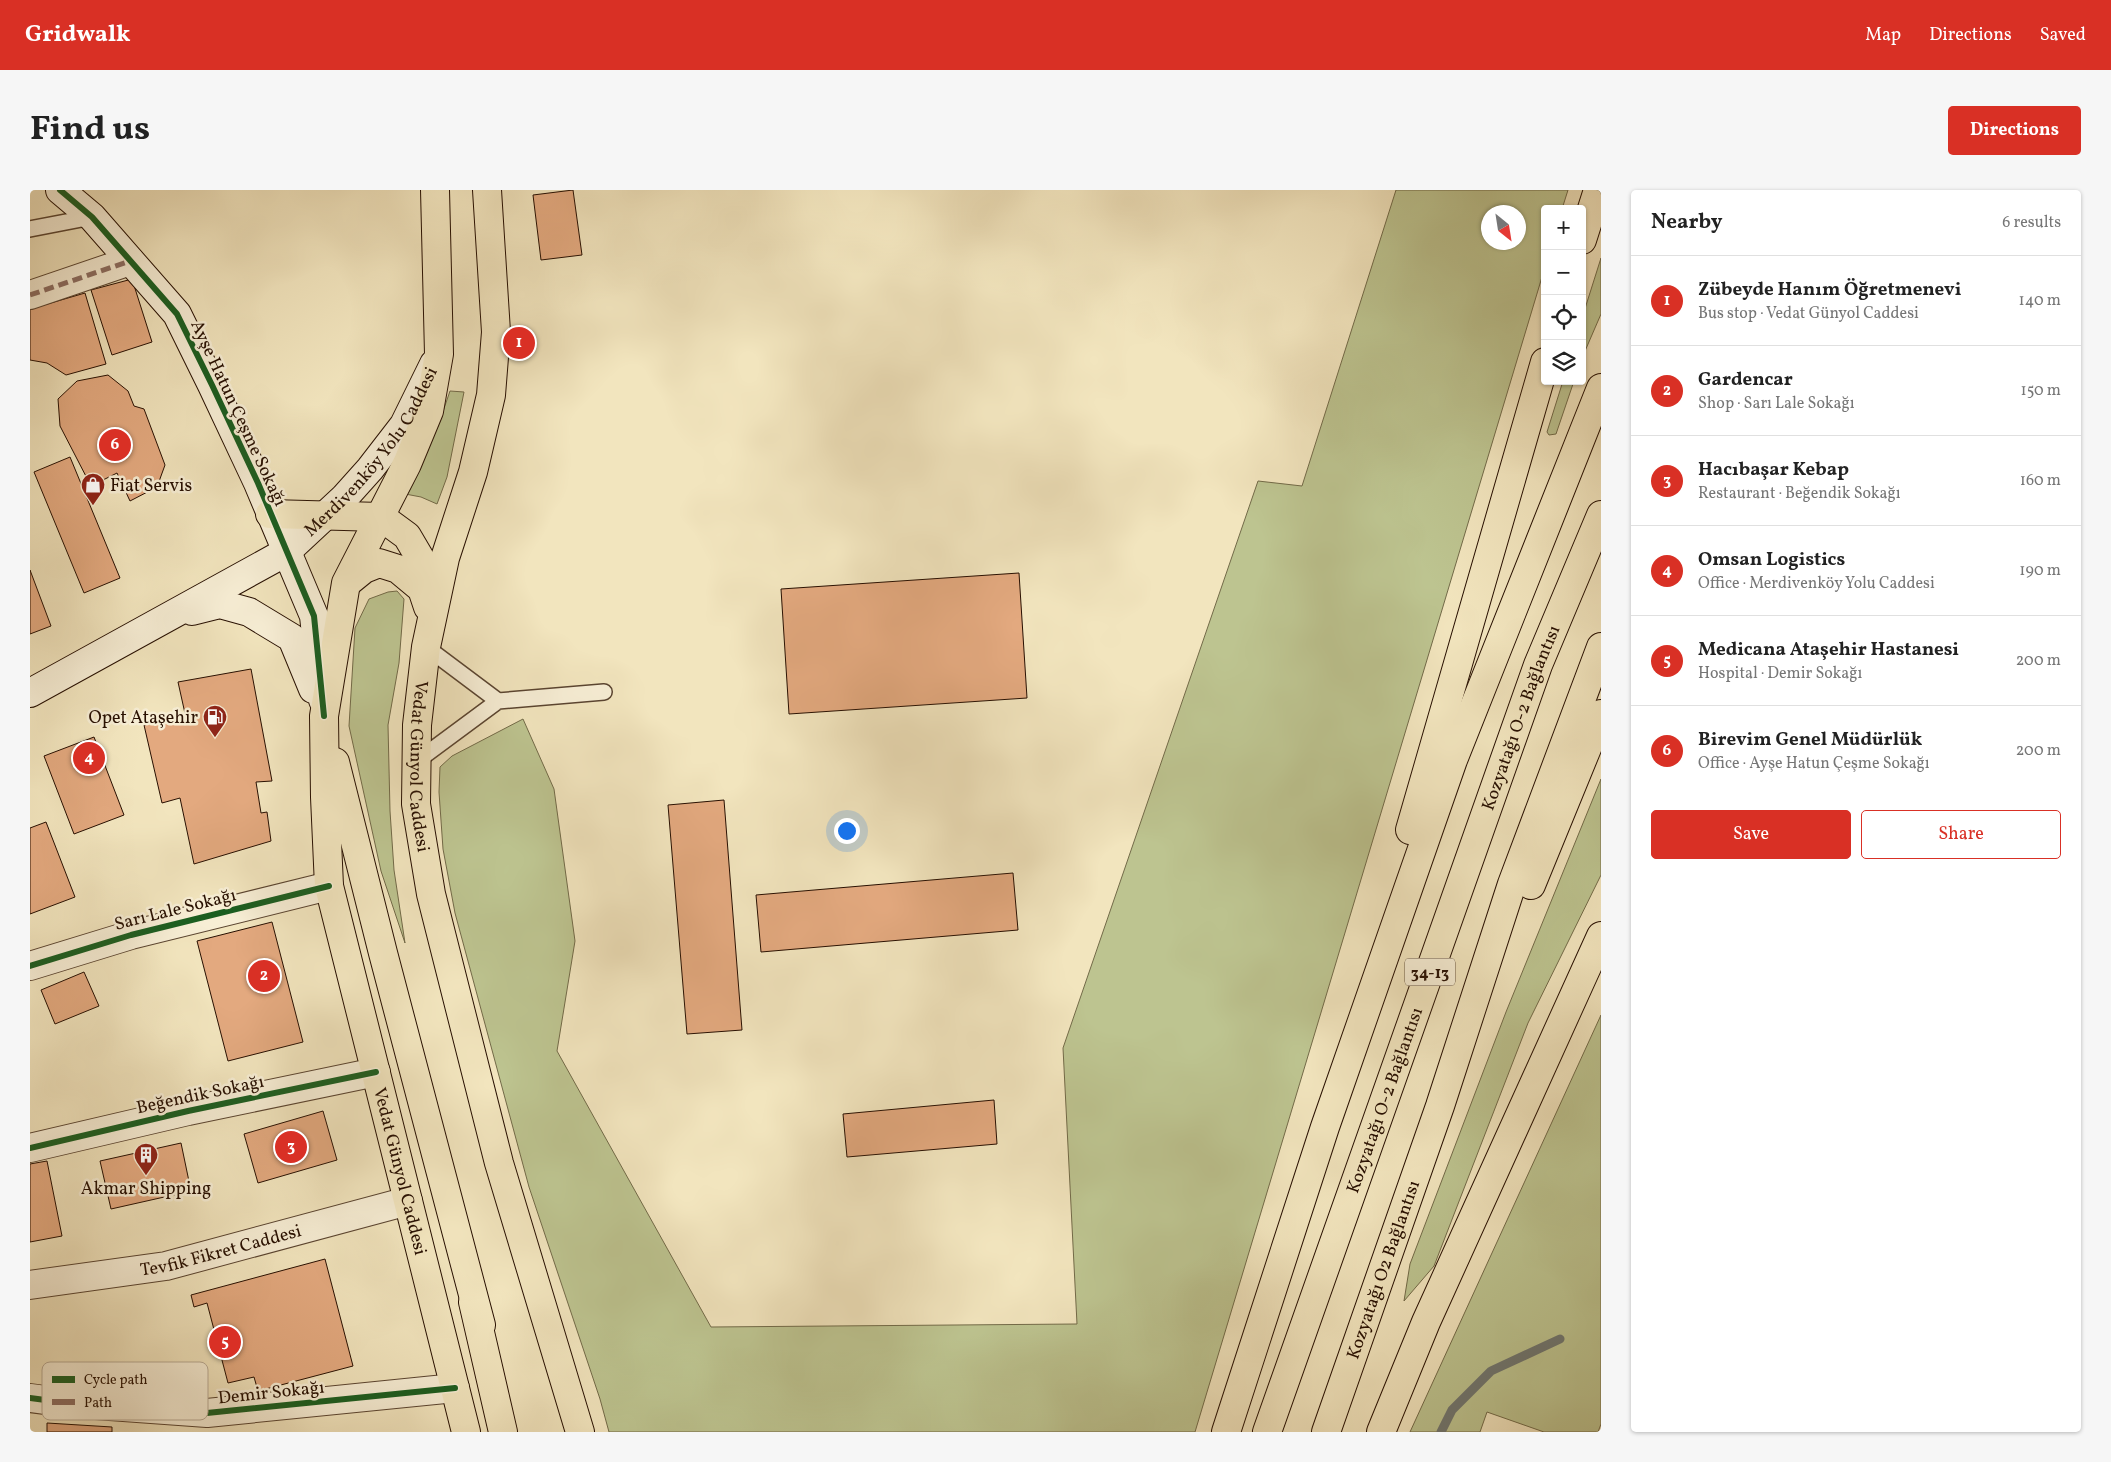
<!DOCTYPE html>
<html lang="en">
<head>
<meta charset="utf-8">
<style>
  body { margin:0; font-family:Vollkorn,serif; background:#f6f6f6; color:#222 }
  .controls { position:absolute; right:15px; top:15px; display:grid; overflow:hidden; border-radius:5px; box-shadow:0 1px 4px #0004 }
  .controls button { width:45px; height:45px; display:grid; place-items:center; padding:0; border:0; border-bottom:1px solid #e0e0e0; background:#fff; color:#222; font:25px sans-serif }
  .compass { position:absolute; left:1451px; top:15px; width:45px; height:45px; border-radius:50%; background:#fff; box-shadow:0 1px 4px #0004; rotate:150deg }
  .you { position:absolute; left:816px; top:640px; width:18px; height:18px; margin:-12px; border:4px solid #fff; border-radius:50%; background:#1a73e8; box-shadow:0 0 0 8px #1a73e833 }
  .badge { display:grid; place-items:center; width:32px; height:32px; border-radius:50%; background:#d93025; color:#fff; font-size:16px; font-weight:700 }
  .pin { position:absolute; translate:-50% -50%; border:2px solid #fff; box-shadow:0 1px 5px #0006 }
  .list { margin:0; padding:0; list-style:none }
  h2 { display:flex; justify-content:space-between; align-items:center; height:65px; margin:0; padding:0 20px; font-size:21px }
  h2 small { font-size:16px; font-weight:400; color:#767676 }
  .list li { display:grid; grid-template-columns:32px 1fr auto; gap:15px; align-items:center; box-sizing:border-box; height:90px; padding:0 20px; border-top:1px solid #e0e0e0 }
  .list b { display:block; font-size:19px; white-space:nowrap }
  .list p { margin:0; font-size:16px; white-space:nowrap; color:#767676 }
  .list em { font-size:16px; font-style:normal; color:#767676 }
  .actions { display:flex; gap:10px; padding:15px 20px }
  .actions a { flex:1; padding:11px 0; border:1px solid #d93025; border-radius:5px; text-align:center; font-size:18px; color:#d93025 }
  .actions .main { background:#d93025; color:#fff }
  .icon { flex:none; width:28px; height:28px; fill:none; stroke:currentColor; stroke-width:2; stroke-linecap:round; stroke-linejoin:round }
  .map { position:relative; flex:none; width:1571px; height:1242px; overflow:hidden; border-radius:5px }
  header { display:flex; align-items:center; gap:30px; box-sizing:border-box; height:70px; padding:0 25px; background:#d93025; color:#fff }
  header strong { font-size:24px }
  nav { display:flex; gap:28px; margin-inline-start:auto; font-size:18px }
  .intro { display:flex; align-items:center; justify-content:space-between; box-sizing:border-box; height:120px; padding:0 30px }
  h1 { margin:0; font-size:35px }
  .button { padding:12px 22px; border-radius:5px; background:#d93025; color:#fff; font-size:18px; font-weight:700 }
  main { display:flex; gap:30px; padding:0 30px }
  aside { flex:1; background:#fff; border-radius:5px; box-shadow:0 1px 4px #0004 }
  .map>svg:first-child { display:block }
  .green { fill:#bdc490; stroke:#726a48; fill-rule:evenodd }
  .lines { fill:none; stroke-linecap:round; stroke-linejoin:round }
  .stream { stroke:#707771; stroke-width:9 }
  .building { fill:#e3a97f; stroke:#270f01 }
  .lane-casing { stroke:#5a4430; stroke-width:18 }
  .street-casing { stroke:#5a4430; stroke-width:30 }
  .secondary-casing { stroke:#270f01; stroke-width:30 }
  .primary-casing { stroke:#270f01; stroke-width:30 }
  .highway-casing { stroke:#270f01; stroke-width:30 }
  .lane { stroke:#f7eed5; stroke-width:15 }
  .street { stroke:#f7eed5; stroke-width:28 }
  .secondary { stroke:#f7eed5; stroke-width:28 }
  .primary { stroke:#f2e5be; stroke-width:28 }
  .highway { stroke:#f2e5be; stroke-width:28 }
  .quiet { stroke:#8d6e63; stroke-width:5; stroke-dasharray:10 5; stroke-linecap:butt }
  .cycleway-casing { stroke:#f7eed5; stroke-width:9 }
  .cycleway { stroke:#1b5e20; stroke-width:6 }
  .labels { text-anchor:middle; stroke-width:5; stroke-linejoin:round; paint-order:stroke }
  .shield { fill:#f7eed5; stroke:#655241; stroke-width:1 }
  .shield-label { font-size:16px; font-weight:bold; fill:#270f01 }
  .street-label { font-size:18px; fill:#270f01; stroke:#f7eed5 }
  .poi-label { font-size:18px; fill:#270f01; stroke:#f7eed5; text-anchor:start }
  .key { fill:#f7eed5; stroke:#b9ab95; stroke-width:1 }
  .key-label { font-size:14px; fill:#270f01 }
</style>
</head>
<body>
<header>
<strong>Gridwalk</strong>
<nav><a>Map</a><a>Directions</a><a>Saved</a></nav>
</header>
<div class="intro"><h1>Find us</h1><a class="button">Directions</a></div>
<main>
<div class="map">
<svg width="1571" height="1242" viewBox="0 0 1571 1242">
  <rect width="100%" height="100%" fill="#f2e5be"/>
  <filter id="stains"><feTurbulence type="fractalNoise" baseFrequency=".004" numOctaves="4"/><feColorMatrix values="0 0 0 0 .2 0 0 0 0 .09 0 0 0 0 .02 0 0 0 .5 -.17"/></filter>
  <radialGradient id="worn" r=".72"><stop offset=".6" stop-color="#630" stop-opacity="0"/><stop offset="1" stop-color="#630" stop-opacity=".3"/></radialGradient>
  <path class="green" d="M1366,0H1538L1532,19H1515V77L1165,1242H579L570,1209L499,997L425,723L413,659L409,602L410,577L422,566L493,529L524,599L545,751L527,861L681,1137L1047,1134L1033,858L1228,291L1272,296ZM1458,22H1488V52H1458Z
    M1571,68V124L1552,168V128Z
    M1533,191H1544L1526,244L1519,245L1517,242Z
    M420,201L434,202L417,287L407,314L391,307L370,303L408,236Z
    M367,401L374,409L369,473L358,535L360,621L364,680L375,753L351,681L319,536L325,438L339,409L358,402Z
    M1571,589V685L1498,833L1404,1076L1374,1111L1380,1074L1476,822Z
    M1571,825V1234L1568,1242H1514L1457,1222L1450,1242H1380Z"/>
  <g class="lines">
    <path class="stream" d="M1411,1242L1422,1220L1461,1181L1530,1149"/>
  </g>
  <path class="building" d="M543,0L552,65L511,70L503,5Z
    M102,89L122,152L82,165L61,100Z
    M55,103L76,174L36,185L17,173L0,170V119Z
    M78,185L98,201L104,216L114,219L135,275L127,297L100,311L87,283L61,296L30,236L28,209L47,191Z
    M40,267L90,388L54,403L4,282Z
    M0,380L21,436L0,444Z
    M989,383L997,508L759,524L751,399Z
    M221,479L242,591L226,592L231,623L237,622L241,651L164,674L150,608L132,613L114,535L156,528L148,492Z
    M64,547L94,625L44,644L14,566Z
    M694,610L712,840L657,844L638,615Z
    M16,632L45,707L0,724V638Z
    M983,683L988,740L731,762L726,705Z
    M242,732L273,852L198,871L167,751Z
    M54,782L69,816L25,834L11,800Z
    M964,910L967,954L817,967L813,924Z
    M293,921L307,970L228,993L214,944Z
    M151,953L161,1001L81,1019L70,971Z
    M17,971L32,1046L0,1052V974Z
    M295,1069L323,1176L228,1201L224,1187L198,1193L177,1113L164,1117L161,1105Z
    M17,1233L82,1237V1242H17Z"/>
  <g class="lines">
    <defs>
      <path id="lane" d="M0,39L62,27
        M396,457L468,511
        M387,571L468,511L574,502"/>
      <g id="street">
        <path d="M0,105L100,71"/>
        <path d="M0,776L101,745L299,696"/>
        <path d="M0,958L158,921L346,882"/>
        <path id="s1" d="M0,1095L136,1076L378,1011"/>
        <path d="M0,1208L38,1213L177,1223L425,1198"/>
      </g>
      <g id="secondary">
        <path d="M30,0L62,27L147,124L182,195L228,293L284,426L293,510"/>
        <path d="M162,421L190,414L219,422L262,448L283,499"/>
        <path id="s2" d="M0,503L256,362L314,308L340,279L374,235L404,174"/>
      </g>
      <g id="primary">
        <path id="s3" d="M405,0L409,164L399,221L377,274L316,393L294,526L295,607L299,696L436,1242"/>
        <path id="s4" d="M457,0L466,142L461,205L443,282L415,368L396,457L387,535L386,614L401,704L469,973L550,1242"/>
        <path d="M240,324L351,327L377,346L397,380L400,411"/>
        <path d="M318,392L334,379L349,373L368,379L392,399L398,417"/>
        <path d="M305,572L353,763L451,1135"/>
      </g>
      <g id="highway">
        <path d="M1552,50L1568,0"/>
        <path d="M1380,640L1515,172"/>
        <path d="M1501,695L1571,524"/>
        <path d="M443,1112L473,1242"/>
        <path d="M1196,1242L1295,937L1423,570L1571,198"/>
        <path id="s5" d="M1237,1242L1508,475L1571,325"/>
        <path id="s6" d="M1296,1242L1410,916L1482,694L1571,457"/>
        <path d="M1351,1242L1396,1132L1571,746"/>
      </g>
    </defs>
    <use href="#lane" class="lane-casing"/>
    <use href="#street" class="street-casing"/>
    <use href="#secondary" class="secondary-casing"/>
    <use href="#primary" class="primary-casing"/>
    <use href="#highway" class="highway-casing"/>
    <use href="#lane" class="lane"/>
    <use href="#street" class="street"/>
    <use href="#secondary" class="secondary"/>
    <use href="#primary" class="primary"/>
    <use href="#highway" class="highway"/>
    <path class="quiet" d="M0,105L100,71"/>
    <defs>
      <path id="cycleway" d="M30,0L62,27L147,124L182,195L228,293L284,426L294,526
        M0,776L101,745L299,696
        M0,958L158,921L346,882
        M0,1208L38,1213L177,1223L425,1198"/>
    </defs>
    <use href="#cycleway" class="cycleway-casing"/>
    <use href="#cycleway" class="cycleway"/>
  </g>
  <defs>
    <symbol id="shop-pin" viewBox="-11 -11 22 30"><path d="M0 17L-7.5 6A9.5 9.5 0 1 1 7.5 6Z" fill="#8f2418" stroke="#f7eed5"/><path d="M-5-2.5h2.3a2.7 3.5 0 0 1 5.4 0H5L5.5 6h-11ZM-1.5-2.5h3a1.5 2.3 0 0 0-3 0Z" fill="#fff"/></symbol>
    <symbol id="fuel-pin" viewBox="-11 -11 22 30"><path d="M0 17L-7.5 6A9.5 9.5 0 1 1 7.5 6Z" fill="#8f2418" stroke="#f7eed5"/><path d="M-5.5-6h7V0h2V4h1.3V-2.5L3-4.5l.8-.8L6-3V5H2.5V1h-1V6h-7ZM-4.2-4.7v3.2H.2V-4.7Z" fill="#fff"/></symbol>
    <symbol id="building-pin" viewBox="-11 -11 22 30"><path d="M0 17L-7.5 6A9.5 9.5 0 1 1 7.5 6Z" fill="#8f2418" stroke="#f7eed5"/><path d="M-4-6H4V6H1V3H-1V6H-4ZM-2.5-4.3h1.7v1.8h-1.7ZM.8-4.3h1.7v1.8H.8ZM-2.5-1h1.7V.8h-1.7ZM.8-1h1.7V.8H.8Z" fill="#fff"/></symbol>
  </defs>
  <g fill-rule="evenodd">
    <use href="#shop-pin" x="49" y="281" width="28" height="38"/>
    <use href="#fuel-pin" x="171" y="513" width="28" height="38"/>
    <use href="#building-pin" x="102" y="951" width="28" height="38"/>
  </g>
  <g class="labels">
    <rect class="shield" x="1375" y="768.5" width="50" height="27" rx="4"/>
    <g class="shield-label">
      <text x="1400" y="788">34-13</text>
    </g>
    <g class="street-label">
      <text transform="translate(209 223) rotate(65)" y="6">Ayşe Hatun Çeşme Sokağı</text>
      <text dy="6" stroke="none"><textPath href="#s2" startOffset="425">Merdivenköy Yolu Caddesi</textPath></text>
      <text dy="6" stroke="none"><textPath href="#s5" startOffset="758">Kozyatağı O-2 Bağlantısı</textPath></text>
      <text dy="6" stroke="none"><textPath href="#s4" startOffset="586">Vedat Günyol Caddesi</textPath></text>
      <text transform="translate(145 719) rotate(-14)" y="6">Sarı Lale Sokağı</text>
      <text transform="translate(170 904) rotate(-12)" y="6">Beğendik Sokağı</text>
      <text dy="6" stroke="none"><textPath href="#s5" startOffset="352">Kozyatağı O-2 Bağlantısı</textPath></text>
      <text dy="6" stroke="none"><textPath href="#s3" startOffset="1012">Vedat Günyol Caddesi</textPath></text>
      <text dy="6" stroke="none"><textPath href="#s1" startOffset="194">Tevfik Fikret Caddesi</textPath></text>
      <text dy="6" stroke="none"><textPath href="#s6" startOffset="172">Kozyatağı O2 Bağlantısı</textPath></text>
      <text transform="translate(241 1202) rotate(-6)" y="6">Demir Sokağı</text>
    </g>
    <g class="poi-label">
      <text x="80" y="301">Fiat Servis</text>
      <text x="168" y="533" text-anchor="end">Opet Ataşehir</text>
      <text x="116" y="1004" text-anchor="middle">Akmar Shipping</text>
    </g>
  </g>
  <rect x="12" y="1172" width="166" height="58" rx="8" class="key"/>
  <rect x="22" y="1186" width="23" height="7" fill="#1b5e20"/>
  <rect x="22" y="1209" width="23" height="6" fill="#8d6e63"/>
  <g class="key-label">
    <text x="54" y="1194">Cycle path</text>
    <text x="54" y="1217">Path</text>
  </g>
  <rect width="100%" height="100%" filter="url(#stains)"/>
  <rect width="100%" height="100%" fill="url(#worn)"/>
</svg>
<div class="controls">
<button>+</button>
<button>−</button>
<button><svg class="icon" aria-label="locate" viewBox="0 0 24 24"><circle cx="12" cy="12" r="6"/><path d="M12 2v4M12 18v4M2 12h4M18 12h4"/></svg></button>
<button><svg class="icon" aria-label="layers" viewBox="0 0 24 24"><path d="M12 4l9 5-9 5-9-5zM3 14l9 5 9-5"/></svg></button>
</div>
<svg class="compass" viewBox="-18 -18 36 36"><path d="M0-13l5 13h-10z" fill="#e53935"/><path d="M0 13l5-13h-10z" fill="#767676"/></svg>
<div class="you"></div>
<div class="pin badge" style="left:489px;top:153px">1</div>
<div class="pin badge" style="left:234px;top:786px">2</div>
<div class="pin badge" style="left:261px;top:957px">3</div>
<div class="pin badge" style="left:59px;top:568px">4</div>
<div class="pin badge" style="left:195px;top:1152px">5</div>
<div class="pin badge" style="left:85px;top:255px">6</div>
</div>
<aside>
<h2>Nearby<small>6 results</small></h2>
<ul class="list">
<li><span class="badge">1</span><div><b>Zübeyde Hanım Öğretmenevi</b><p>Bus stop · Vedat Günyol Caddesi</p></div><em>140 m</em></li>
<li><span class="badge">2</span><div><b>Gardencar</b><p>Shop · Sarı Lale Sokağı</p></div><em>150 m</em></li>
<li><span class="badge">3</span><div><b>Hacıbaşar Kebap</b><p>Restaurant · Beğendik Sokağı</p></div><em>160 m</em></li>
<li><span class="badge">4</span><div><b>Omsan Logistics</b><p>Office · Merdivenköy Yolu Caddesi</p></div><em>190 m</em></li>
<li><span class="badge">5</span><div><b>Medicana Ataşehir Hastanesi</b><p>Hospital · Demir Sokağı</p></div><em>200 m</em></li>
<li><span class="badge">6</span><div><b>Birevim Genel Müdürlük</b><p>Office · Ayşe Hatun Çeşme Sokağı</p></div><em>200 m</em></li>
</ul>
<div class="actions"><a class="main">Save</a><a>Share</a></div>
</aside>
</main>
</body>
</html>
